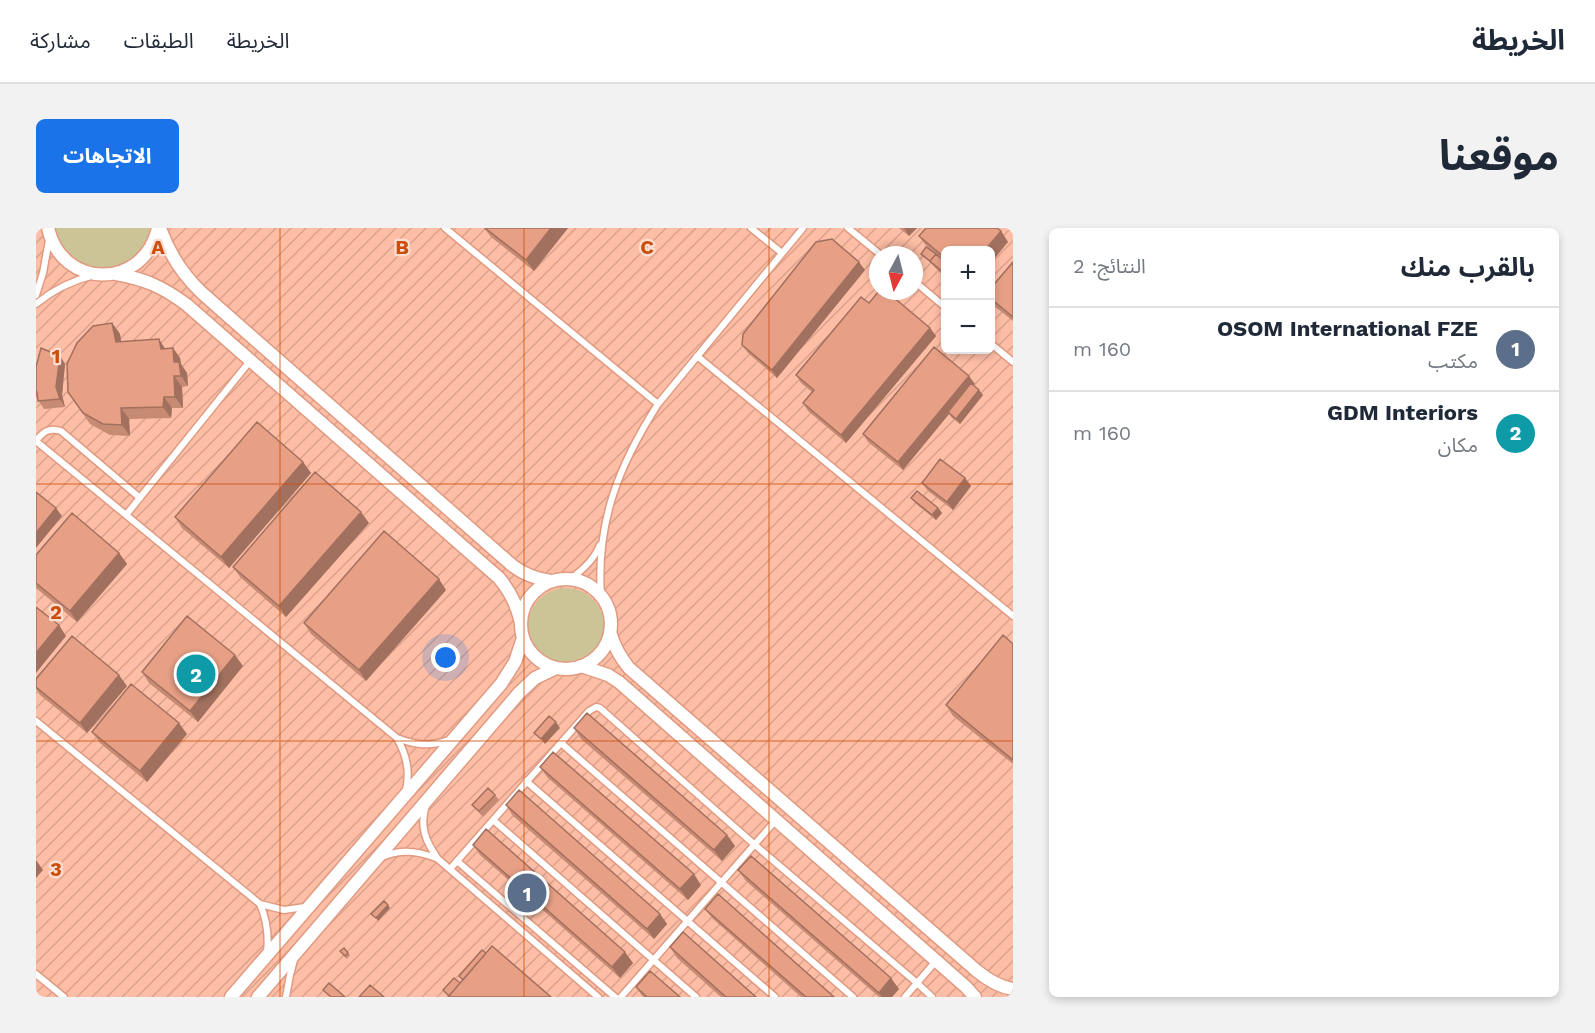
<!DOCTYPE html>
<html lang="ar">
<head>
<meta charset="utf-8">
<style>
  body { margin:0; font-family:"Work Sans","Noto Sans Arabic",sans-serif; background:#f2f2f3; color:#1f2937; direction:rtl }
  .controls { position:absolute; right:18px; top:18px; display:grid; overflow:hidden; border-radius:9px; box-shadow:0 3px 9px #0003 }
  .controls button { width:54px; height:54px; display:grid; place-items:center; padding:0; border:0; border-bottom:2px solid #e0e1e3; background:#fff; color:#1f2937; font:30px sans-serif }
  .compass { position:absolute; left:833px; top:18px; width:54px; height:54px; border-radius:50%; background:#fff; box-shadow:0 3px 9px #0003; rotate:187deg }
  .you { position:absolute; left:410px; top:430px; width:21px; height:21px; margin:-15px; border:4px solid #fff; border-radius:50%; background:#1a73e8; box-shadow:0 0 0 9px #1a73e833 }
  .badge { display:grid; place-items:center; width:39px; height:39px; border-radius:50%; background:#1a73e8; color:#fff; font-size:20px; font-weight:700 }
  .pin { position:absolute; translate:-50% -50%; border:3px solid #fff; box-shadow:0 2px 6px #0006 }
  .list { margin:0; padding:0; list-style:none }
  h2 { display:flex; justify-content:space-between; align-items:center; height:78px; margin:0; padding:0 24px; font-size:26px }
  h2 small { font-size:20px; font-weight:400; color:#747a83 }
  .list li { display:grid; grid-template-columns:39px 1fr auto; gap:18px; align-items:center; box-sizing:border-box; height:84px; padding:0 24px; border-top:2px solid #e0e1e3 }
  .list b { display:block; font-size:22px; white-space:nowrap }
  .list p { margin:0; font-size:20px; white-space:nowrap; color:#747a83 }
  .list em { font-size:20px; font-style:normal; color:#747a83 }
  .map { position:relative; flex:none; width:977px; height:769px; overflow:hidden; direction:ltr; border-radius:9px }
  header { display:flex; align-items:center; gap:36px; box-sizing:border-box; height:84px; padding:0 30px; background:#fff; border-bottom:2px solid #e0e1e3 }
  header strong { font-size:28px }
  nav { display:flex; gap:33px; margin-inline-start:auto; font-size:21px }
  .intro { display:flex; align-items:center; justify-content:space-between; box-sizing:border-box; height:144px; padding:0 36px }
  h1 { margin:0; font-size:42px }
  .button { padding:15px 27px; border-radius:9px; background:#1a73e8; color:#fff; font-size:21px; font-weight:700 }
  main { display:flex; gap:36px; padding:0 36px }
  aside { flex:1; background:#fff; border-radius:9px; box-shadow:0 3px 9px #0003 }
  .map>svg:first-child { display:block }
  .industrial { fill:url(#industrial-furrows); fill-rule:evenodd }
  .green { fill:#cbc496 }
  .lines { fill:none; stroke-linecap:round; stroke-linejoin:round }
  .service-casing { stroke:#e19a81; stroke-width:9 }
  .minor-casing { stroke:#e19a81; stroke-width:15 }
  .service { stroke:#fff; stroke-width:6 }
  .minor { stroke:#fff; stroke-width:12 }
  .wall { fill:#c78a73 }
  .shaded-wall { fill:#a2705e }
  .building { fill:#e7a086; stroke:#a2705e; stroke-width:1.5 }
  .grid { fill:none; stroke:#cc4e0b; stroke-width:1.5; stroke-opacity:0.55 }
  .grid-label { font-size:20px; text-anchor:middle; font-weight:bold; fill:#cc4e0b; stroke:#fcded3; stroke-width:4.5; stroke-linejoin:round; paint-order:stroke }
</style>
</head>
<body>
<header>
<strong>الخريطة</strong>
<nav><a>الخريطة</a><a>الطبقات</a><a>مشاركة</a></nav>
</header>
<div class="intro"><h1>موقعنا</h1><a class="button">الاتجاهات</a></div>
<main>
<aside>
<h2>بالقرب منك<small>النتائج: 2</small></h2>
<ul class="list">
<li><span class="badge" style="background:#5c6f8a">1</span><div><b>OSOM International FZE</b><p>مكتب</p></div><em>160 m</em></li>
<li><span class="badge" style="background:#0f9aa8">2</span><div><b>GDM Interiors</b><p>مكان</p></div><em>160 m</em></li>
</ul>
</aside>
<div class="map">
<svg width="977" height="769" viewBox="0 0 977 769">
  <defs>
    <pattern id="industrial-furrows" width="10" height="10" patternUnits="userSpaceOnUse" patternTransform="scale(1.5)"><rect width="10" height="10" fill="#febea6"/><path d="M-1 1l2-2M0 10L10 0M9 11l2-2" fill="none" stroke="#daa28d"/></pattern>
  </defs>
  <rect width="100%" height="100%" fill="#f9cdbd"/>
  <path class="industrial" d="M0,0H977V769H0ZM909,22H954V122H909ZM842,27H878V63H842Z"/>
  <path class="green" d="M18,0H114C108,28 88,44 59,40C50,39 41,36 34,29C25,20 22,11 18,0Z
    M492 398a38 38 0 1 1 76 0a38 38 0 1 1-76 0Z"/>
  <g class="lines">
    <defs>
      <path id="service" d="M409,0L622,176
        M715,0L746,25
        M812,0L845,27
        M878,53L909,79
        M0,67L7,45L13,12
        M0,76C17,62 35,53 55,48
        M954,115L977,134
        M661,128L977,388
        M0,213L361,510C379,517 394,519 413,512
        M0,213C7,204 13,199 25,203L104,270
        M90,287L214,133
        M534,351C547,342 558,332 564,317
        M565,367C560,294 583,237 622,176L767,0
        M0,493L224,676L248,682L269,679
        M361,510C371,528 374,543 370,563
        M525,515L817,769
        M490,553L739,769
        M390,577C383,599 390,614 402,631L562,769
        M457,592L660,769
        M346,629C365,621 381,623 400,630
        M421,633L579,769
        M414,641L553,483L560,479L564,480L719,617L881,755L896,769
        M224,676C231,692 233,707 231,725
        M0,746L28,769
        M250,769L254,747L258,732
        M585,769L740,592
        M869,769L900,733"/>
      <path id="minor" d="M12,0C26,62 108,62 122,0
        M124,0C133,26 146,46 166,65L477,338C489,347 500,351 515,353
        M80,46C109,51 127,59 151,77L463,350C475,364 481,377 485,395
        M485 396a45 45 0 1 1 90 0a45 45 0 1 1-90 0Z
        M574,404C578,418 583,428 593,440L941,743C952,752 963,759 977,761
        M545,438L572,447L583,454L930,759L939,769
        M195,769L465,456L479,434L487,410
        M222,769L483,465L499,450L520,440"/>
    </defs>
    <use href="#service" class="service-casing"/>
    <use href="#minor" class="minor-casing"/>
    <use href="#service" class="service"/>
    <use href="#minor" class="minor"/>
  </g>
  <path class="wall" d="M448,0H532L498,43L455,9Z
    M863,0H881L873,8Z
    M965,3L972,14L909,22V49L885,26L891,19L883,8Z
    M977,34V93L958,78L954,73V61Z
    M829,42L741,150L712,125L706,117Z
    M76,95L84,106L85,114L129,120H137L144,130L145,136L151,145L152,158L146,159L147,180H136L135,190L93,191L94,208L74,207L54,196L32,164Z
    M894,100L900,108L810,215L772,183L767,175L776,164L765,155L760,147Z
    M24,128L29,136L26,167L29,179L8,181L0,169V139Z
    M939,156L937,157L947,167L924,196L916,190L913,186L867,242L832,214L827,206Z
    M267,234L275,245L193,340L146,300L139,289Z
    M929,250L935,258L917,282L892,263L886,255Z
    M875,270L902,280L906,285L900,292L879,275Z
    M333,295L250,389L204,349L197,339Z
    M83,325L91,336L41,394L0,360V327Z
    M410,362L330,453L275,406L268,395Z
    M977,416V536L917,488L910,477Z
    M207,438L162,494L113,455L106,444Z
    M0,451L91,458L51,505L4,467L0,461Z
    M538,500L691,607L699,618L686,633L545,511Z
    M56,504L151,506L111,554L64,515Z
    M504,539L665,657L652,672L511,549Z
    M459,567L463,572L447,589L436,577Z
    M470,577L624,686L631,696L618,711L477,588Z
    M437,617L597,735L584,750L444,627Z
    M702,642L863,761L856,769H843L710,653Z
    M669,681L798,769H765L677,691Z
    M634,719L720,769H685L641,730Z
    M304,723L312,725L314,727L311,731Z
    M600,759L644,769H607Z"/>
  <path class="shaded-wall" d="M515,0H532L498,43L490,32Z
    M868,0H881L873,8Z
    M965,3L972,14L954,36V22H949Z
    M823,34L829,42L741,150L736,142Z
    M76,95L84,106L87,125L80,114Z
    M894,100L900,108L810,215L805,207Z
    M123,111L130,122L125,121Z
    M137,120L144,130L145,136L151,145L152,158L145,148L138,134Z
    M24,128L29,136L26,167L29,179L24,171L20,159Z
    M138,148L146,159L147,180L139,169Z
    M933,148L939,156L914,186L912,184L913,186L867,242L862,234Z
    M943,162L947,167L924,196L920,191Z
    M128,169L136,180L135,190L127,179Z
    M85,180L93,191L94,208L86,197Z
    M267,234L275,245L193,340L185,329Z
    M929,250L935,258L917,282L911,274Z
    M20,280L26,288L0,320V305Z
    M902,280L906,285L900,292L896,287Z
    M325,284L333,295L250,389L243,378Z
    M83,325L91,336L41,394L34,383Z
    M403,351L410,362L330,453L323,442Z
    M23,397L30,408L0,445V425Z
    M199,427L207,438L162,494L154,483Z
    M83,447L91,458L51,505L44,495Z
    M520,494L524,500L509,516L505,511Z
    M143,495L151,506L111,554L104,543Z
    M691,607L699,618L686,633L678,622Z
    M0,632L7,642L0,650Z
    M658,646L665,657L652,672L644,661Z
    M352,677L354,680L342,693L340,690Z
    M624,686L631,696L618,711L611,701Z
    M589,724L597,735L584,750L576,739Z
    M855,750L863,761L856,769H846L843,765Z"/>
  <path class="building" d="M449,0H515L490,32Z
    M890,0H961L965,3L949,22H909V30L883,8Z
    M796,11L823,34L736,142L706,117L707,106L780,14Z
    M890,19L900,26L894,33L895,34L885,26Z
    M900,26L909,34V46L894,33Z
    M977,34V89L954,70V61Z
    M843,63H850L894,100L805,207L767,175L778,162L760,147L825,69L833,75Z
    M76,95L80,114L123,111L125,121L137,120L138,134H143L145,148H138L139,169H128L127,179L85,180L86,197L67,196L47,185L32,164L31,136L41,115L57,98Z
    M898,119L933,148L862,234L827,206Z
    M5,120L24,128L20,159L24,171L2,173L1,164H0V139Z
    M935,155L943,162L920,191L912,184Z
    M221,194L267,234L185,329L139,289Z
    M904,231L929,250L911,274L886,255Z
    M279,244L325,284L243,378L197,339Z
    M881,263L902,280L896,287L875,270Z
    M0,264L20,280L0,305Z
    M36,285L83,325L34,383L0,355V327Z
    M348,303L403,351L323,442L268,395Z
    M0,379L23,397L0,425Z
    M151,388L199,427L154,483L106,444Z
    M967,407L977,416V532L910,477Z
    M36,408L83,447L44,495L0,459V451Z
    M95,456L143,495L104,543L56,504Z
    M551,485L691,607L678,622L538,500Z
    M513,488L520,494L505,511L498,505Z
    M517,524L658,646L644,661L504,539Z
    M452,560L459,567L443,583L436,577Z
    M483,562L624,686L611,701L470,577Z
    M450,601L589,724L576,739L437,617Z
    M715,628L855,750L843,765L702,642Z
    M682,666L798,769H770L669,681Z
    M348,673L352,677L340,690L335,686Z
    M647,704L720,769H690L634,719Z
    M456,718L515,769H412Z
    M308,720L312,725L309,728L304,723Z
    M446,722L450,725L427,752L423,748Z
    M614,743L644,769H611L600,759Z
    M418,750L424,755L413,768L407,762Z
    M293,755L309,769H295L287,762Z
    M334,757L348,769H323Z"/>
  <path class="grid" d="M244,0V769M488,0V769M733,0V769M0,256H977M0,513H977"/>
  <g class="grid-label">
    <text x="122" y="26">A</text>
    <text x="366" y="26">B</text>
    <text x="611" y="26">C</text>
    <text x="20" y="135">1</text>
    <text x="20" y="391">2</text>
    <text x="20" y="648">3</text>
  </g>
</svg>
<div class="controls">
<button>+</button>
<button>−</button>
</div>
<svg class="compass" viewBox="-18 -18 36 36"><path d="M0-13l5 13h-10z" fill="#e53935"/><path d="M0 13l5-13h-10z" fill="#747a83"/></svg>
<div class="you"></div>
<div class="pin badge" style="left:491px;top:665px;background:#5c6f8a">1</div>
<div class="pin badge" style="left:160px;top:446px;background:#0f9aa8">2</div>
</div>
</main>
</body>
</html>
